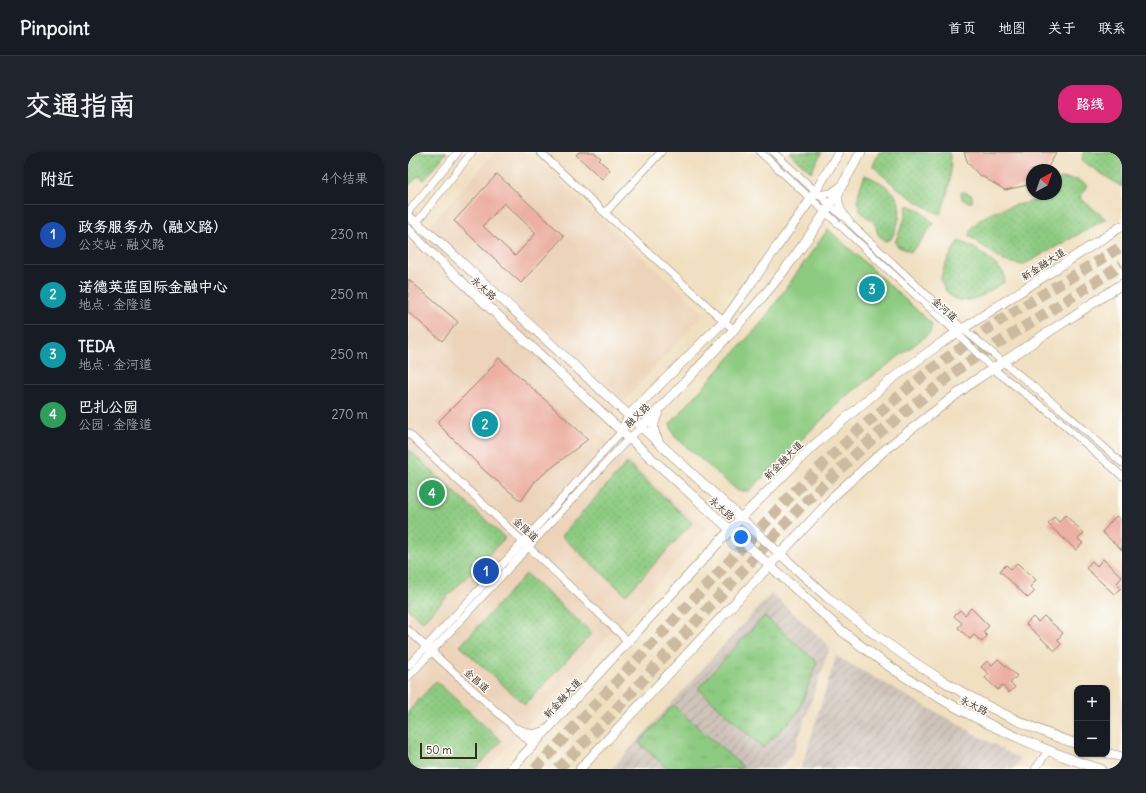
<!DOCTYPE html>
<html lang="zh">
<head>
<meta charset="utf-8">
<style>
  body { margin:0; font-family:Delius,"LXGW WenKai TC",sans-serif; background:#20242c; color:#f1f3f6 }
  .controls { position:absolute; right:12px; bottom:12px; display:grid; overflow:hidden; border-radius:8px; box-shadow:0 1px 3px #0004 }
  .controls button { width:36px; height:36px; display:grid; place-items:center; padding:0; border:0; border-bottom:1px solid #363941; background:#171b24; color:#f1f3f6; font:20px sans-serif }
  .compass { position:absolute; left:618px; top:12px; width:36px; height:36px; border-radius:50%; background:#171b24; box-shadow:0 1px 3px #0004; rotate:40deg }
  .scale { position:absolute; left:12px; bottom:10px; width:57px; box-sizing:border-box; padding-left:4px; border:2px solid #3b2a1e; border-top:0; font-size:11px; line-height:14px; white-space:nowrap; color:#3b2a1e; -webkit-text-stroke:3px #fdfcf7; paint-order:stroke }
  .you { position:absolute; left:333px; top:385px; width:14px; height:14px; margin:-10px; border:3px solid #fff; border-radius:50%; background:#1a73e8; box-shadow:0 0 0 6px #1a73e833 }
  .badge { display:grid; place-items:center; width:26px; height:26px; border-radius:50%; background:#db2777; color:#fff; font-size:13px; font-weight:700 }
  .pin { position:absolute; translate:-50% -50%; border:2px solid #fff; box-shadow:0 1px 4px #0006 }
  .list { margin:0; padding:0; list-style:none }
  h2 { display:flex; justify-content:space-between; align-items:center; height:52px; margin:0; padding:0 16px; font-size:17px }
  h2 small { font-size:13px; font-weight:400; color:#9ea1a6 }
  .list li { display:grid; grid-template-columns:26px 1fr auto; gap:12px; align-items:center; box-sizing:border-box; height:60px; padding:0 16px; border-top:1px solid #363941 }
  .list b { display:block; font-size:15px; white-space:nowrap }
  .list p { margin:0; font-size:13px; white-space:nowrap; color:#9ea1a6 }
  .list em { font-size:13px; font-style:normal; color:#9ea1a6 }
  .map { position:relative; flex:none; width:714px; height:617px; overflow:hidden; border-radius:16px }
  header { display:flex; align-items:center; gap:24px; box-sizing:border-box; height:56px; padding:0 20px; background:#171b24; border-bottom:1px solid #363941 }
  header strong { font-size:19px }
  nav { display:flex; gap:22px; margin-inline-start:auto; font-size:14px }
  .intro { display:flex; align-items:center; justify-content:space-between; box-sizing:border-box; height:96px; padding:0 24px }
  h1 { margin:0; font-size:28px }
  .button { padding:10px 18px; border-radius:16px; background:#db2777; color:#fff; font-size:14px; font-weight:700 }
  main { display:flex; gap:24px; padding:0 24px }
  aside { flex:1; background:#171b24; border-radius:16px; box-shadow:0 1px 3px #0004 }
  .map>svg:first-child { display:block }
  .built { fill:#ecd3b9 }
  .industrial { fill:url(#industrial-furrows) }
  .grass { fill:url(#grass-tufts); stroke:#647a50 }
  .park { fill:url(#park-dots); stroke:#647a50 }
  .garden { fill:#8dcb81; stroke:#647a50 }
  .building { fill:#ecb0a3; fill-rule:evenodd }
  .lines { fill:none; stroke-linecap:round; stroke-linejoin:round }
  .highway-tunnel { stroke:#ccbba0; stroke-width:11; stroke-dasharray:11 5.5; stroke-linecap:butt }
  .minor-casing { stroke:#96846f; stroke-width:8 }
  .major-casing { stroke:#96846f; stroke-width:10 }
  .minor { stroke:#fff; stroke-width:7 }
  .major { stroke:#fff; stroke-width:9 }
  .labels { text-anchor:middle; stroke-width:3; stroke-linejoin:round; paint-order:stroke }
  .street-label { font-size:10px; fill:#3b2a1e; stroke:#fdfcf7 }
</style>
</head>
<body>
<header>
<strong>Pinpoint</strong>
<nav><a>首页</a><a>地图</a><a>关于</a><a>联系</a></nav>
</header>
<div class="intro"><h1>交通指南</h1><a class="button">路线</a></div>
<main>
<aside>
<h2>附近<small>4个结果</small></h2>
<ul class="list">
<li><span class="badge" style="background:#1a4fb4">1</span><div><b>政务服务办（融义路）</b><p>公交站 · 融义路</p></div><em>230 m</em></li>
<li><span class="badge" style="background:#0f9aa8">2</span><div><b>诺德英蓝国际金融中心</b><p>地点 · 金隆道</p></div><em>250 m</em></li>
<li><span class="badge" style="background:#0f9aa8">3</span><div><b>TEDA</b><p>地点 · 金河道</p></div><em>250 m</em></li>
<li><span class="badge" style="background:#2e9e5b">4</span><div><b>巴扎公园</b><p>公园 · 金隆道</p></div><em>270 m</em></li>
</ul>
</aside>
<div class="map">
<svg width="714" height="617" viewBox="0 0 714 617">
  <defs>
    <pattern id="industrial-furrows" width="10" height="10" patternUnits="userSpaceOnUse"><rect width="10" height="10" fill="#cec2b9"/><path d="M-1 1l2-2M0 10L10 0M9 11l2-2" fill="none" stroke="#a89e96"/></pattern>
    <pattern id="grass-tufts" width="24" height="20" patternUnits="userSpaceOnUse"><rect width="24" height="20" fill="#8dcb81"/><path d="M3 7l-1-3M5 7V3M7 7l1-3M15 17l-1-3M17 17v-4M19 17l1-3" fill="none" stroke="#7bae6f"/></pattern>
    <pattern id="park-dots" width="8" height="8" patternUnits="userSpaceOnUse"><rect width="8" height="8" fill="#8dcb81"/><path d="M2 2h.1M6 6h.1" fill="none" stroke="#7bae6f" stroke-width="1.8" stroke-linecap="round"/></pattern>
  </defs>
  <rect width="100%" height="100%" fill="#fdfcf7"/>
  <filter id="ink" filterUnits="userSpaceOnUse"><feTurbulence type="fractalNoise" baseFrequency=".025" numOctaves="2"/><feDisplacementMap in="SourceGraphic" scale="8" xChannelSelector="R" yChannelSelector="G"/><feConvolveMatrix kernelMatrix="1 2 1 2 8 2 1 2 1" color-interpolation-filters="sRGB"/></filter>
  <filter id="wash" filterUnits="userSpaceOnUse"><feTurbulence type="fractalNoise" baseFrequency=".012" numOctaves="4" result="noise"/><feDisplacementMap in="SourceGraphic" scale="16" xChannelSelector="R" yChannelSelector="G"/><feGaussianBlur stdDeviation="0.9" result="paint"/><feColorMatrix in="noise" values="0 0 0 0 0 0 0 0 0 0 0 0 0 0 0 0 0 1.4 0 .05"/><feComposite in="paint" operator="in"/></filter>
  <g filter="url(#wash)">
    <rect width="100%" height="100%" fill="#f0dfc0"/>
    <path class="built" d="M87,0H119L296,161L188,280L299,377L79,617H0V99Z"/>
    <path class="industrial" d="M363,441L422,495L385,602L371,617H204Z
      M428,504L612,607L604,617H393Z"/>
    <path class="grass" d="M356,464L409,510L390,561L355,596L290,536Z
      M265,553L335,615L333,617H260L231,591Z"/>
    <path class="park" d="M0,0H39L16,28L11,24L0,34Z
      M381,0H414L403,20Z
      M471,0H541C546,19 540,44 532,62C507,51 484,33 465,14Z
      M675,0H714V35L674,9Z
      M457,23C491,37 501,53 483,87L477,89C466,81 471,80 466,71C463,67 458,65 454,61C445,51 453,33 457,23Z
      M652,26L670,28L679,33L672,46L698,67L615,113L596,109L561,84C564,59 615,52 635,47L639,42H648V31Z
      M499,53C511,56 518,63 525,72L510,93L503,100L489,94L487,90L497,66Z
      M550,89C569,95 582,107 596,121V130C579,140 556,160 539,140C536,136 533,131 533,126C535,114 544,100 550,89Z
      M0,297L97,386L14,470L0,457Z
      M219,311L284,371L218,443L153,384Z
      M118,422L184,481L117,553L52,494Z
      M28,529L93,589L67,617H0V560Z"/>
    <path class="garden" d="M556,40L564,43V50H561L554,47L553,41Z
      M420,77L524,172L522,181L437,245L341,339H330L266,284L262,272L354,170Z"/>
    <g id="blocks">
      <path class="building" d="M171,0H186L193,6L191,8L202,18L194,27L168,3Z
        M556,0H649L638,18H624V30L620,33L597,38L570,22L560,11Z
        M89,22L156,84L113,131L46,69ZM96,51L128,81L107,104L75,74Z
        M0,127L50,170L34,189L0,160Z
        M91,206L180,287L128,328L113,349L78,320L29,271L75,225Z
        M657,363L676,381L670,387L675,391L668,398L640,372L646,365L651,370Z
        M708,364L714,369V398L694,380Z
        M695,407L714,425L708,432L713,436L706,442L678,416L684,409L689,414Z
        M609,411L628,428L622,435L627,439L620,446L592,419L598,413L603,417Z
        M563,456L581,474L575,480L579,484L574,490L566,483L562,487L550,476L554,471L546,464L552,458L557,463Z
        M636,464L655,481L649,488L653,492L647,499L618,472L625,465L630,470Z
        M590,507L609,524L602,531L607,535L601,541L594,533L590,538L577,526L581,522L573,515L579,509L584,513Z"/>
    </g>
  </g>
  <g filter="url(#ink)">
    <use href="#blocks" fill-opacity="0" stroke="#96846f" stroke-width="1"/>
    <g class="lines">
      <path class="highway-tunnel" d="M127,617L387,339L453,276L522,218L591,169L714,94
        M150,617L203,563L398,349L466,285L557,212L714,113"/>
      <defs>
        <path id="minor" d="M132,0L197,61L253,0
          M352,0L549,181L584,216L645,263L714,324
          M365,0L434,64
          M432,39C428,53 435,62 443,72L555,177L653,257L714,311
          M408,43L423,41L431,35
          M0,60L50,0
          M197,61L326,178
          M9,70L64,0
          M0,281L221,490
          M0,478L125,593
          M0,514L116,389L214,279
          M0,525L221,286L234,275
          M627,617L640,599"/>
        <path id="major" d="M0,64L26,85L419,445C495,507 575,561 669,592
          M0,77L18,96L221,286L434,479C492,526 555,563 625,592C647,601 670,611 693,617
          M250,261C245,270 244,280 250,288
          M234,275C277,229 322,185 362,136C396,95 427,48 453,0
          M214,279L221,263L316,169L403,47L431,0
          M108,577L124,583L135,580
          M699,601L714,605
          M103,617L333,366L404,295L485,226L536,189L714,74
          M172,617L429,341L479,296L566,229L714,132"/>
      </defs>
      <use href="#minor" class="minor-casing"/>
      <use href="#major" class="major-casing"/>
      <use href="#minor" class="minor"/>
      <use href="#major" class="major"/>
    </g>
  </g>
  <g class="labels">
    <g class="street-label">
      <text transform="translate(635 112) rotate(-33)" y="4">新金融大道</text>
      <text transform="translate(76 136) rotate(43)" y="4">永太路</text>
      <text transform="translate(537 157) rotate(43)" y="4">金河道</text>
      <text transform="translate(229 263) rotate(-44)" y="4">融义路</text>
      <text transform="translate(375 308) rotate(-45)" y="4">新金融大道</text>
      <text transform="translate(314 356) rotate(42)" y="4">永太路</text>
      <text transform="translate(118 377) rotate(43)" y="4">金隆道</text>
      <text transform="translate(69 528) rotate(42)" y="4">金昌道</text>
      <text transform="translate(154 546) rotate(-47)" y="4">新金融大道</text>
      <text transform="translate(566 553) rotate(27)" y="4">永太路</text>
    </g>
  </g>
</svg>
<div class="controls">
<button>+</button>
<button>−</button>
</div>
<svg class="compass" viewBox="-18 -18 36 36"><path d="M0-13l5 13h-10z" fill="#e53935"/><path d="M0 13l5-13h-10z" fill="#9ea1a6"/></svg>
<div class="scale">50 m</div>
<div class="you"></div>
<div class="pin badge" style="left:78px;top:419px;background:#1a4fb4">1</div>
<div class="pin badge" style="left:77px;top:272px;background:#0f9aa8">2</div>
<div class="pin badge" style="left:464px;top:137px;background:#0f9aa8">3</div>
<div class="pin badge" style="left:24px;top:341px;background:#2e9e5b">4</div>
</div>
</main>
</body>
</html>
